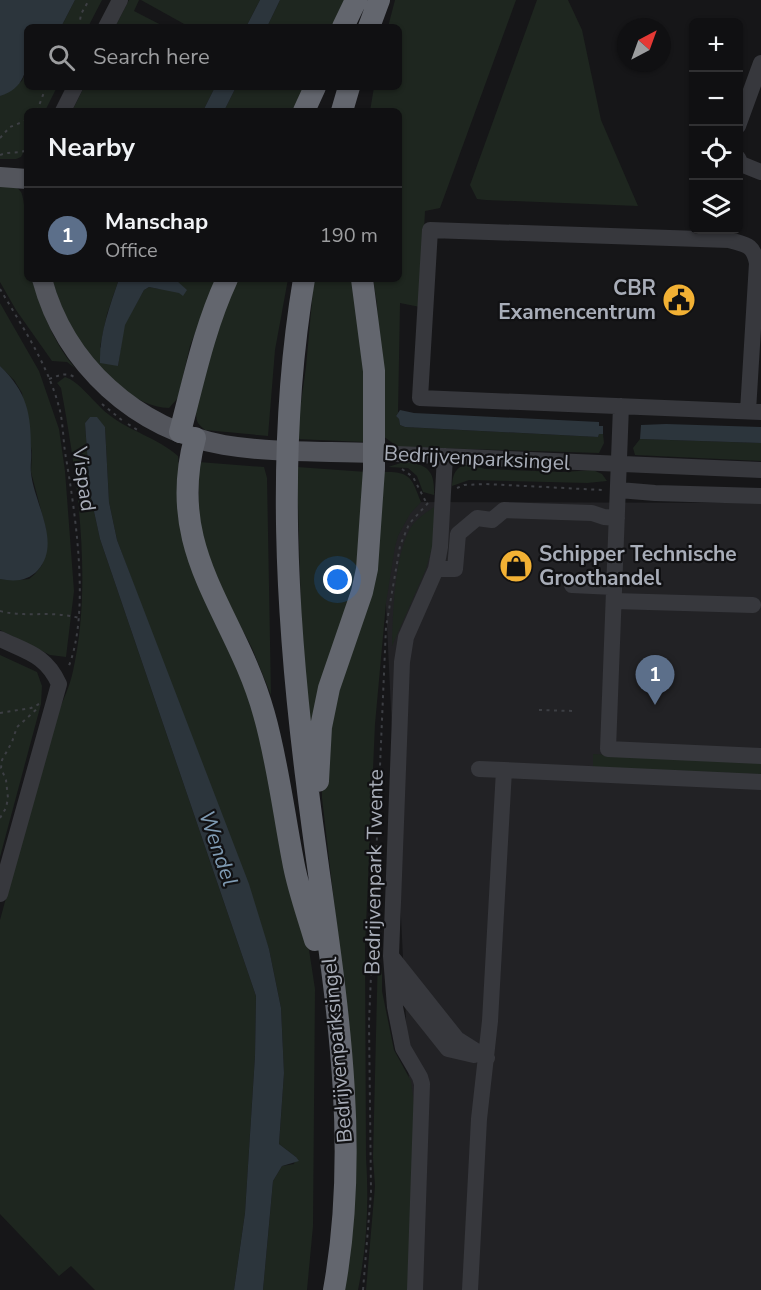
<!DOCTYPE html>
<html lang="en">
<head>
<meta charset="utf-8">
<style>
  body { margin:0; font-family:"Nunito Sans",sans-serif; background:#1e1e20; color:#f1f3f6 }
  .controls { position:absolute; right:18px; top:18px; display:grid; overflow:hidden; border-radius:9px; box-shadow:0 2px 4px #0004 }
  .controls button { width:54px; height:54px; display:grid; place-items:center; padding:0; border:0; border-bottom:2px solid #303032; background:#101012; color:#f1f3f6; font:30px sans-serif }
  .compass { position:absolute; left:617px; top:18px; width:54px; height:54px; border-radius:50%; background:#101012; box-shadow:0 2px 4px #0004; rotate:41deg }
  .you { position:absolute; left:338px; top:580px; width:21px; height:21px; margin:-15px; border:4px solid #fff; border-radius:50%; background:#1a73e8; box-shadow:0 0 0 9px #1a73e833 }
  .badge { display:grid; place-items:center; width:39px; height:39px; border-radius:50%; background:#f2b134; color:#fff; font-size:20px; font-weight:700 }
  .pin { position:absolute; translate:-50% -50px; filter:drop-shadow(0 2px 3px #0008) }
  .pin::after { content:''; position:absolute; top:32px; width:21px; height:18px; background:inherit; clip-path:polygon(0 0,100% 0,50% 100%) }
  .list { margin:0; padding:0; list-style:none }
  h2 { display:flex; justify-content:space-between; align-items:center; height:78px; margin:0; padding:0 24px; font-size:26px }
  h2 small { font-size:20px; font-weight:400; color:#9c9d9f }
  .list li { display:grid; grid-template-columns:39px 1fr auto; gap:18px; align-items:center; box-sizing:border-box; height:96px; padding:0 24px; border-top:2px solid #303032 }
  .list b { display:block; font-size:22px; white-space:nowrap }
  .list p { margin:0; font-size:20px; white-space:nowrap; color:#9c9d9f }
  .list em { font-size:20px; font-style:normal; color:#9c9d9f }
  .icon { flex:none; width:33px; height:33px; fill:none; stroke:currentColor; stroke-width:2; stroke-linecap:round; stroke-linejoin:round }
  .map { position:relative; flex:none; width:761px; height:1290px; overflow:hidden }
  .search { position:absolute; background:#101012; box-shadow:0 2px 4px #0004; left:24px; top:24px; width:378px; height:66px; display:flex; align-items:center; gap:15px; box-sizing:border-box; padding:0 21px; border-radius:9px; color:#9c9d9f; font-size:22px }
  .panel { position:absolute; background:#101012; box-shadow:0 2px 4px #0004; left:24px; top:108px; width:378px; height:174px; border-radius:9px }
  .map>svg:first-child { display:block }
  .built { fill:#222225 }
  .green { fill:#1e261f }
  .water { fill:#2c353c }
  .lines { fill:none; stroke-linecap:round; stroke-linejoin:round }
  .path { stroke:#3d3f44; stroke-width:2; stroke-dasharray:3 4.5; stroke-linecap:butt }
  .minor { stroke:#37383d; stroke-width:16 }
  .major { stroke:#53555c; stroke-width:20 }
  .highway { stroke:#63666e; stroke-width:22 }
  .labels { text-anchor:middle; stroke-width:4.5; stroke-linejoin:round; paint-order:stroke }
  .poi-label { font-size:21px; font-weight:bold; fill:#a8adb8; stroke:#111113; text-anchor:end }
  .street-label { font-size:21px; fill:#a8adb8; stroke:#111113 }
  .water-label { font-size:22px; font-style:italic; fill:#7f9bb3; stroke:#111113 }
</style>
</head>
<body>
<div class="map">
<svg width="761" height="1290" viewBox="0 0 761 1290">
  <rect width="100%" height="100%" fill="#161618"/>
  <path class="built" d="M381,502L761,503V1290H419Z"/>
  <path class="green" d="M75,0H102L88,27H61Z
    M129,0H139L134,11L165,27H115Z
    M141,0H260L246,27H186V25Z
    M280,0H345L333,27H267Z
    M395,0H516L440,208L425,211L420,307L400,303L398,413L396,416L399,419L400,425L405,427L598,437L599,434H603L604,443L599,453L398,447L383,436L377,304L373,279H399V111H370L374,87H399V27H388Z
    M537,0H568L582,30L601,120L638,206L486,200L477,199L470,185Z
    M27,70V87H57L45,111H27V146L21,157L16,159H0V96L22,81Z
    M84,87H215L203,111H72Z
    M236,87H304L293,111H224Z
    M0,181C7,183 16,185 21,192C27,203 27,264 27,279H32C42,311 53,342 75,368L67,362L52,361L16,310L0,282Z
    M52,279H119L107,314L100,347L118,366L124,325L144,290L149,287L159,289L183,287L175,279H216L190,346L178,398L169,408C135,408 99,370 80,344C66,325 59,301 52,279Z
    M234,279H288L275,350L268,436L205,430C203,428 200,426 198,423C187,406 226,302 234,279Z
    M314,279H354L366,371L364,442L296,439L306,367Z
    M0,303L39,371L59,429L65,471L74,591L66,657L50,655L0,630V579L20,580L29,579L35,574L42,565L46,529L31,472L32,453L22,393L14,380L0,366Z
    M65,377C79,381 95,404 108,414C129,431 158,438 178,456L179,468L239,654L300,891L315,989L313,1226L307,1290H263L273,1181L282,1166L294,1164L296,1157L279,1144L284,1073L281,1008L269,949L117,540L109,502L105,427L90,417L85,423L90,493L100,539L256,996L255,1056L245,1213L234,1290H95L71,1266L59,1276L0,1214V920L53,726C59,707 69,691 73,671C93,583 77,475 61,388L57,383Z
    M640,439L761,443V461L635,455L633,448Z
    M199,462L264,467L267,478L271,695L252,648L223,593L198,528Z
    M404,462C428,464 435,471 434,495L423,492L417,476L408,468L388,467Z
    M470,464L485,469L563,472L593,470L602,474L607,481L587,483L469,480L452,486C453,473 456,466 470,464Z
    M297,467L367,472L364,570L318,724L304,722Z
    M381,472C411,471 411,477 421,502L410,514L398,536L395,547L386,603L375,724L365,947L366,1157C369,1201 367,1246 358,1290H338L350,1041L322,798V766Z
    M436,506L434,540L426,569L392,646C393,613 394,556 411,527C417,518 427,512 436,506Z
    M0,655L37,672L42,686L41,704L0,857Z
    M593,754L761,762V774L593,767Z
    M378,952L382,972V991L394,1050L411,1081L415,1111L408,1290H366L375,1186L373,1158Z"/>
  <path class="water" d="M0,0H75L61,27H27C27,55 33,86 0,96Z
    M260,0H280L267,27H246Z
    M215,87H236L224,111H203Z
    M119,279H175L187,290L183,296L179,293L149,287L144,290L125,325L118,366L100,363C99,334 110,306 119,279Z
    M0,366C27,392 31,413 31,450C32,457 30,465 31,473C34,503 62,543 38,570C28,581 15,582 0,579Z
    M400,410L414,413L599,422V426H603V434H599L598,437L405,427L400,425L399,419L396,416Z
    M90,417H97L105,427L109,502L117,540L249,884L269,949L281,1008L284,1073L279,1144L296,1157L299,1161L282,1166L273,1181L263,1290H234L245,1213L255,1056L256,996L100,539L90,493L85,423Z
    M666,424L761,427V443L640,439L641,425Z"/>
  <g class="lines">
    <path class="path" d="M79,27L81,14L89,0
      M37,111L46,87
      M0,138L10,127L27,120
      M0,155C9,151 18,154 27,150
      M0,289C22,326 48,365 59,407C63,421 63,437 65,452C75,511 91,613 68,668
      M49,379C60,375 67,371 77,379
      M102,404L123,421
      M128,424L139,431
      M402,469L413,477L427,504
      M457,488L464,485L486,484L603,490
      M0,611C26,618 50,610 79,618
      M539,710L574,711
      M0,713L31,708L39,704
      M0,818L6,808L8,798L6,780L1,768L2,760L12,742L17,727L38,708
      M363,1290L371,1192L369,1022L386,627L400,546L409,524L428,503"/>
    <path class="minor" d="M106,27L120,0
      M63,111L75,87
      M738,126L761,63
      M738,158L741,164L761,172
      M621,406L608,749L761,756
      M748,411L757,263C753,244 746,245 729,240L430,230L420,398L761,412
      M374,453L761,470
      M619,490L655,493L761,496
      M436,569H455L458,534L477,518L492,520L504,510L592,513L604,517L617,518
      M572,585L614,587
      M614,601L753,605
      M0,639C27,652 46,655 59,684L0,894
      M479,769L504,770
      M391,956L457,1039L487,1058
      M393,980L448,1049L474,1055
      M415,1290L422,1084L420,1077L403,1048L395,1007L391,956L402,662L406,637L436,569L440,547L445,456
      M470,1290L479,1119L490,1021L504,770L761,782"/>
    <path class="major" d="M0,177L27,179
      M42,279C65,365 136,429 224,445C272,453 325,451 374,453"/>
    <path class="highway" d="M343,27L356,0
      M369,27L379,0
      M304,111L315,87
      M342,111L349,87
      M304,279C276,446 286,616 307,783C327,951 365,1121 334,1290
      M180,432C194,379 204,329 227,279
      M195,438C164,553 236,612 264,714C278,763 284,816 294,866C299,891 308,916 315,940
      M318,781L321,727L329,688L362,592L367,569L374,469V371L362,279"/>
  </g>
  <defs>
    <symbol id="civic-disc" viewBox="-11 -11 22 22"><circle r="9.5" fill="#f2b134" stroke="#111113"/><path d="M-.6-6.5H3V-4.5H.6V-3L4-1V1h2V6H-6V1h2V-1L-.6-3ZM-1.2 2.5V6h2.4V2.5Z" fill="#111"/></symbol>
    <symbol id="shop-disc" viewBox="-11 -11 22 22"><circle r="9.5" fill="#f2b134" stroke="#111113"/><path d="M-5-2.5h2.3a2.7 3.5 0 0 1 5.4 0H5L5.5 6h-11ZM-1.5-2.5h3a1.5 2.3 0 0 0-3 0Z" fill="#111"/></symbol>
  </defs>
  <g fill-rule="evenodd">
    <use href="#civic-disc" x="660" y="281" width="38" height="38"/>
    <use href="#shop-disc" x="497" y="547" width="38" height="38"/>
  </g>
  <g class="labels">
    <g class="poi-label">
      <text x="656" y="295">CBR<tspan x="656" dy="24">Examencentrum</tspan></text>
      <text x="539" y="561" text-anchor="start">Schipper Technische<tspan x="539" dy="24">Groothandel</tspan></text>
    </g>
    <g class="street-label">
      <text transform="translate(477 458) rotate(3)" y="7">Bedrijvenparksingel</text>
      <text transform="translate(84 479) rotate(82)" y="7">Vispad</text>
      <text transform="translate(374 872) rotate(-89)" y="7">Bedrijvenpark Twente</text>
      <text transform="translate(337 1050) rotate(-95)" y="7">Bedrijvenparksingel</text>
    </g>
    <g class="water-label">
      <text transform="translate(219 848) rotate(71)" y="8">Wendel</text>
    </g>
  </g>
</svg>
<div class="controls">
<button>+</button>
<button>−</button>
<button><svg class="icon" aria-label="locate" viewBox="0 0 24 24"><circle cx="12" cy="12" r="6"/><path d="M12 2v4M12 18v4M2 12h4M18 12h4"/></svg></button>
<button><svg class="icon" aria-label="layers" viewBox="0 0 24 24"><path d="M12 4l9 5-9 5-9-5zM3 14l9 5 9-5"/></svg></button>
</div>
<svg class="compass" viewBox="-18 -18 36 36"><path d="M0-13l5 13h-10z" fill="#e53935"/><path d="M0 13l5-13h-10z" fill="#9c9d9f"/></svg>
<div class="you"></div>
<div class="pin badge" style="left:655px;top:705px;background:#5c6f8a">1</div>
<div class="search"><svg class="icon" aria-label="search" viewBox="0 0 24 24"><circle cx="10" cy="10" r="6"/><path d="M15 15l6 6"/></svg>Search here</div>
<section class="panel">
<h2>Nearby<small></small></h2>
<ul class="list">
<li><span class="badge" style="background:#5c6f8a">1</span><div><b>Manschap</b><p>Office</p></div><em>190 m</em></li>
</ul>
</section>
</div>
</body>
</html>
